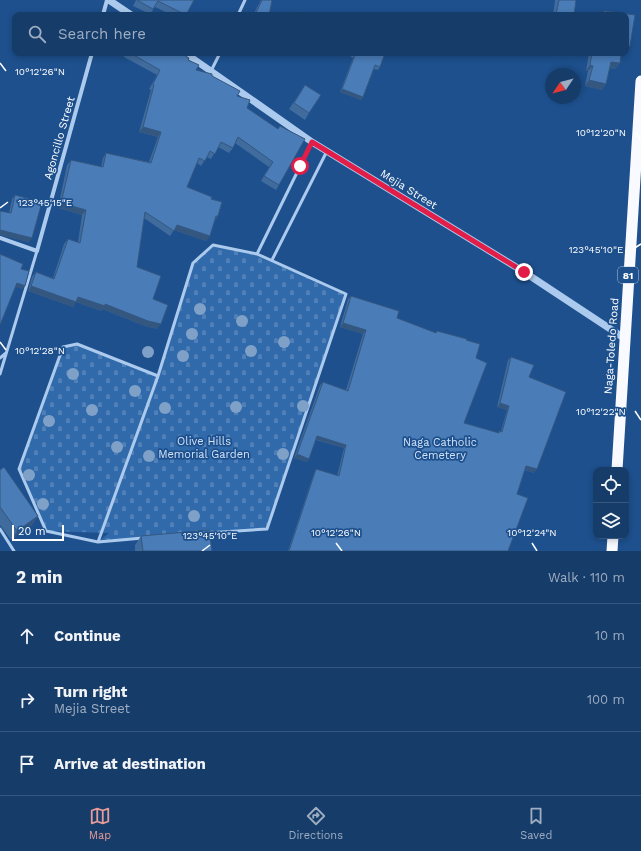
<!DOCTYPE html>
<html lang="en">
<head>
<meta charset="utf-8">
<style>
  body { margin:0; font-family:"Work Sans",sans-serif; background:#1f4370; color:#f1f3f6 }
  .controls { position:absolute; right:12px; bottom:12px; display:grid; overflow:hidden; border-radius:8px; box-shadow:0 2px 6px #0003 }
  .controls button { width:36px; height:36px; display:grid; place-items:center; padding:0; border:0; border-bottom:1px solid #35567e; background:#163c6a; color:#f1f3f6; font:20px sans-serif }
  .compass { position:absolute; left:545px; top:68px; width:36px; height:36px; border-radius:50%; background:#163c6a; box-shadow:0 2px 6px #0003; rotate:235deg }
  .scale { position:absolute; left:12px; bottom:10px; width:52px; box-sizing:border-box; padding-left:4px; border:2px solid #fff; border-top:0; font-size:11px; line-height:14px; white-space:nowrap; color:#fff; -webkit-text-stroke:3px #1d508d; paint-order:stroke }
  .stop { position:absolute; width:12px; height:12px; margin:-9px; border:3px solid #e11d48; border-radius:50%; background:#fff }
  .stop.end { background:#e11d48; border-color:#fff; box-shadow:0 1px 4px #0008 }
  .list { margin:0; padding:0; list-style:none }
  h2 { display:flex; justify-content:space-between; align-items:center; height:52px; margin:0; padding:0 16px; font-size:17px }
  h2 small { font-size:13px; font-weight:400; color:#9eadc1 }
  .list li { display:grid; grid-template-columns:26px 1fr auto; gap:12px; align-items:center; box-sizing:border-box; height:64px; padding:0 16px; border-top:1px solid #35567e }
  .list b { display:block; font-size:15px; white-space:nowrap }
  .list p { margin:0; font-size:13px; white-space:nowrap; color:#9eadc1 }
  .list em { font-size:13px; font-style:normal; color:#9eadc1 }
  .icon { flex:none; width:22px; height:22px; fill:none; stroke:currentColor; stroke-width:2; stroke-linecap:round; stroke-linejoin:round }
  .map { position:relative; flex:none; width:641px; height:551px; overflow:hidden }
  .search { position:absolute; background:#163c6a; box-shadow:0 2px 6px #0003; left:12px; right:12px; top:12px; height:44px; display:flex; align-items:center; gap:10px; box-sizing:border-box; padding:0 14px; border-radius:8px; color:#9eadc1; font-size:15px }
  .sheet { height:244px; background:#163c6a }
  nav { display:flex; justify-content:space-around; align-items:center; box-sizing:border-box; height:56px; border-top:1px solid #35567e; background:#163c6a; font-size:11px; color:#9eadc1 }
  nav a { display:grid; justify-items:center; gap:2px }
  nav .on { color:#e69b98 }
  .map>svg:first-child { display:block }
  .cemetery { fill:url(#cemetery-stones) }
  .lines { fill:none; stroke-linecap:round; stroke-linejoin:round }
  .service { stroke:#abcaed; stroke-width:3 }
  .minor { stroke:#abcaed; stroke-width:4 }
  .tertiary { stroke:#abcaed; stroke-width:7 }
  .trunk { stroke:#f8faff; stroke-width:11 }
  .tree { fill:#7fa1c8 }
  .wall { fill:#406b9d }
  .shaded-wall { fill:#345780 }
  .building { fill:#4a7cb7; stroke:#345780 }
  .route { stroke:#e11d48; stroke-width:5 }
  .ticks { fill:none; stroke:#fff; stroke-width:1.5 }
  .labels { text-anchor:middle; stroke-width:3.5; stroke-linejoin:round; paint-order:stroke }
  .shield { fill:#1d508d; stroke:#bbcadd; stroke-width:1 }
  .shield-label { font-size:10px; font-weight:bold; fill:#fff }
  .street-label { font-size:11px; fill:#fff; stroke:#1d508d }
  .park-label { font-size:11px; fill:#d0e3f9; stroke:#1d508d }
  .ticks-label { font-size:10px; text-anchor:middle; fill:#fff; stroke:#1d508d; stroke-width:3.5; stroke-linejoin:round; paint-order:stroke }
</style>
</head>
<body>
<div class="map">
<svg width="641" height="551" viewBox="0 0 641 551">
  <defs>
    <pattern id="cemetery-stones" width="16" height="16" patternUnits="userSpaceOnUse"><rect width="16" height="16" fill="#316aaa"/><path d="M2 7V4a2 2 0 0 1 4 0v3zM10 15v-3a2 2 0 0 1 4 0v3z" fill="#5080b7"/></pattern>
  </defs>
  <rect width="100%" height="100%" fill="#1d508d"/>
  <path class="cemetery" d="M213,245L257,254L346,294L267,529L98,542L109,533L46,531L19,469L63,347L77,344L158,376L193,263Z"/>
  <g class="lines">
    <path class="service" d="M238,15L245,0
      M211,71L220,53
      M257,254L312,142
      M272,260L327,151
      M0,358L6,353
      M0,374L37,251
      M0,529L14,551
      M143,538L98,542L46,531L19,469L63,347L77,344L158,376
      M98,542L158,376L193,263L213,245L257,254L346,294L267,529L207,533"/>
    <path class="minor" d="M103,15L107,0
      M0,238L37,251L92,53"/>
    <path class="tertiary" d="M109,0L131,15
      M185,53L312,142L524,272L624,338"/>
    <path class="trunk" d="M617,470L641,81
      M612,551L613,536"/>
  </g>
  <g class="tree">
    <circle cx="200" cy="309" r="6"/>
    <circle cx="242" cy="321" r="6"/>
    <circle cx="192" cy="334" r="6"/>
    <circle cx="284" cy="342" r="6"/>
    <circle cx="251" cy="351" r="6"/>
    <circle cx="148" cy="352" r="6"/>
    <circle cx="183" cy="356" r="6"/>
    <circle cx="73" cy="374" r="6"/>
    <circle cx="135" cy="391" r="6"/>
    <circle cx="303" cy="406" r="6"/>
    <circle cx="236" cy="407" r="6"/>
    <circle cx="165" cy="408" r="6"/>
    <circle cx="92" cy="410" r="6"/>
    <circle cx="49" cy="421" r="6"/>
    <circle cx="117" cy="447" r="6"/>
    <circle cx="283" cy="454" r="6"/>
    <circle cx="149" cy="456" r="6"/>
    <circle cx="29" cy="475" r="6"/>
    <circle cx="43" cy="504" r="6"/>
    <circle cx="194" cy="516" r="6"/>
  </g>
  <path class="wall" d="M136,0H194L186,15H172L155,7L150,14L133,6Z
    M261,0H272L269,15H253Z
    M555,0H576L574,15H553Z
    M126,53H180L188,60L196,70L212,76L237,96L247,108L278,129L280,126L279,185L276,190L261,181L269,167L235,143L233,148L229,153L218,147L211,159L207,157L201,166L197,163L187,187L211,199L218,216L215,221H214L210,236L206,241L174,230L170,236L144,218L137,267L153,299L157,329L145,326L102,309L101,311L76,302L73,307L28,291L32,277L36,272L53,278L64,244L68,239L78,242L82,215L58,208L67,165L71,160L101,167L103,158L106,153L149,162L158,137L139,132L151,90L149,89L157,75L124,57Z
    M348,53H385L380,67L378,70L374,69L363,97L361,100L340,92L353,58L347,54Z
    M589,53H592L620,63L615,69L610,68L602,90L585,86L588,71H586Z
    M305,85L309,113L305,120L289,109Z
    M15,195L29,242L0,235V211L9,213L12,199Z
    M351,296L397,318L436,333L437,331L466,340L476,358L464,423L498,433L499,431H501L507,410L497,407L508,360L511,357L529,377L534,473L525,470L517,494L508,551H288L314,473L316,469L337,476L344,448L316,440L307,462L294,458L320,385L323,382L346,390L363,334L340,327L348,299Z
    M0,470L38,516L32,525L11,540L0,525Z
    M141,536L212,551H135V545Z"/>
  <path class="shaded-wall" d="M626,45L630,46L626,52Z
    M611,62L620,63L615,69L607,67Z
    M590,65L593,66L588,71H586Z
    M589,80L606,84L602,90L585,86Z
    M342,89L363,97L361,100L340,92Z
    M143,127L161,132L158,137L139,132Z
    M61,203L86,210L82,215L58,208Z
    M216,216H218L215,221H213Z
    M177,225L210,236L206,241L174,230Z
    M0,230L32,238L29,242L0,235Z
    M17,283L25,286L22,289L15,287Z
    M31,286L78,297L105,304L161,324L157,329L145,326L102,309L101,311L76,302L73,307L28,291Z
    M343,323L366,330L363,334L340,327Z
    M500,403L509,406L507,410L497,407Z
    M317,436L346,445L344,448L315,439Z
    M297,454L309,459L307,462L294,458Z
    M526,466L537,469L534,473L524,469Z
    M38,516L32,525L11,540L17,531Z"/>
  <path class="building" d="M137,0H194L186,15L158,1L153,9Z
    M262,0H272L269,15H255Z
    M559,0H576L574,15H556Z
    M604,11L635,15L630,46L626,45V15H604Z
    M300,12L315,14V15H300Z
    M285,13L289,15H284Z
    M130,53H180L189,58L188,60L199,65L196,70L212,74V76L240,91L237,96L250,100L247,108L278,129L280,126L305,139L279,185L264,176L273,162L238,137L233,148L221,142L215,154L210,151L205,161L199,158L187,187L212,197L211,199L222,202L218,216H216L210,236L177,225L174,231L145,212L137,267L161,276L153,299L168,305L161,324L148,321L105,304V306L78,297L76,302L31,286L36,272L54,279L68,239L80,243L86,210L61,203L71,160L103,167L106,153L151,163L161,132L143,127L154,85L153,84L160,70Z
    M352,53H385L380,67L375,65L363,97L342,89L355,55Z
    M592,53H621L620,63L611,62L606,84L589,80L593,66L590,65Z
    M305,85L321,95L309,113L294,103Z
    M15,195L42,202L32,238L0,230V211L11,213Z
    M0,254L23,264L21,269L29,271L25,286L17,283L0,325Z
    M351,296L399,311L397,318L436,333L437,331L467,339L466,340L480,344L476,358L487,363L464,423L499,433V431L502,432L509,406L500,403L511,357L534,365L529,377L566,392L537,469L526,466L517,494L528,498L508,551H289L316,469L339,476L346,445L317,436L309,459L297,454L323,382L348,391L366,330L343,323Z
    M4,467L38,516L17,531L0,507V470Z
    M209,530L212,551H143L141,536Z"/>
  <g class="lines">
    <path class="route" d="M300,166L312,142L524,272"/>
  </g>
  <path class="ticks" d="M0,63L6,71M635,132L641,140M0,208L8,202M633,249L641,244M0,342L6,350M635,411L641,420M336,543L342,551M532,543L537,551M202,551L210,545"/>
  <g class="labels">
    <rect class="shield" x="618" y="267" width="20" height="16" rx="3"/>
    <g class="shield-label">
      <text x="628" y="279">81</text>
    </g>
    <g class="street-label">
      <text transform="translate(59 138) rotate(-74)" y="4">Agoncillo Street</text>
      <text transform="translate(409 189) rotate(32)" y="4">Mejia Street</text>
      <text transform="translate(611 346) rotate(-86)" y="4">Naga-Toledo Road</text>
    </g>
    <g class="park-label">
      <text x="204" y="445">Olive Hills<tspan x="204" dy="13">Memorial Garden</tspan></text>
      <text x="440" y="446">Naga Catholic<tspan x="440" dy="13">Cemetery</tspan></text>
    </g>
  </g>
  <g class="ticks-label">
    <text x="40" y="75">10°12'26"N</text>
    <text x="601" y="136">10°12'20"N</text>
    <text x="45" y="206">123°45'15"E</text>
    <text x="596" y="253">123°45'10"E</text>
    <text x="40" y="354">10°12'28"N</text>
    <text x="601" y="415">10°12'22"N</text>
    <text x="336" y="536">10°12'26"N</text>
    <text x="532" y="536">10°12'24"N</text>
    <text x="210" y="539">123°45'10"E</text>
  </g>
</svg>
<div class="controls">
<button><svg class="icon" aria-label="locate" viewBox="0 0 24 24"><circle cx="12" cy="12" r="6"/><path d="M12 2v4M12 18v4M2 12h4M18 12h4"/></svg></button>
<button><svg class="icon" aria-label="layers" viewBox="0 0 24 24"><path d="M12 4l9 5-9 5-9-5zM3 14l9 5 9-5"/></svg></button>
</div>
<svg class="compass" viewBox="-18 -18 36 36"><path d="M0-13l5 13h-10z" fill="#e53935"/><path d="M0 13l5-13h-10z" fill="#9eadc1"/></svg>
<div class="scale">20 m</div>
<div class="stop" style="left:300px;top:166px"></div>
<div class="stop end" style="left:524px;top:272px"></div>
<div class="search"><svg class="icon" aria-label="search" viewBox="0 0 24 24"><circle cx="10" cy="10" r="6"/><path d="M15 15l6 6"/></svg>Search here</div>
</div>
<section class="sheet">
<h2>2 min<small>Walk · 110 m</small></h2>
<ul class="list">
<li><svg class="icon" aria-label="ahead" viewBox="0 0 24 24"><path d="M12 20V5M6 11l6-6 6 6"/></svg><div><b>Continue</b></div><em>10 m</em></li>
<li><svg class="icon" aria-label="right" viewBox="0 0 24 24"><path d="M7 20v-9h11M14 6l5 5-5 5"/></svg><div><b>Turn right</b><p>Mejia Street</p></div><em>100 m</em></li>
<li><svg class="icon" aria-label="arrive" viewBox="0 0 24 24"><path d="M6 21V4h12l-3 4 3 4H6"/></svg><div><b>Arrive at destination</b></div></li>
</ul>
</section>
<nav>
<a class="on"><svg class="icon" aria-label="map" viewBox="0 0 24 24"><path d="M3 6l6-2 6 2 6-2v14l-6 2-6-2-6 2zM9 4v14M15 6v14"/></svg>Map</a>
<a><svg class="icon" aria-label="directions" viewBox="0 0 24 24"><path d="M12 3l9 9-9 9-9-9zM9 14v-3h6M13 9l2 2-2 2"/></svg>Directions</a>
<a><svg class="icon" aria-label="saved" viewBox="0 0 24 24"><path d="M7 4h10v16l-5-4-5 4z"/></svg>Saved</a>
</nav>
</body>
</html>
